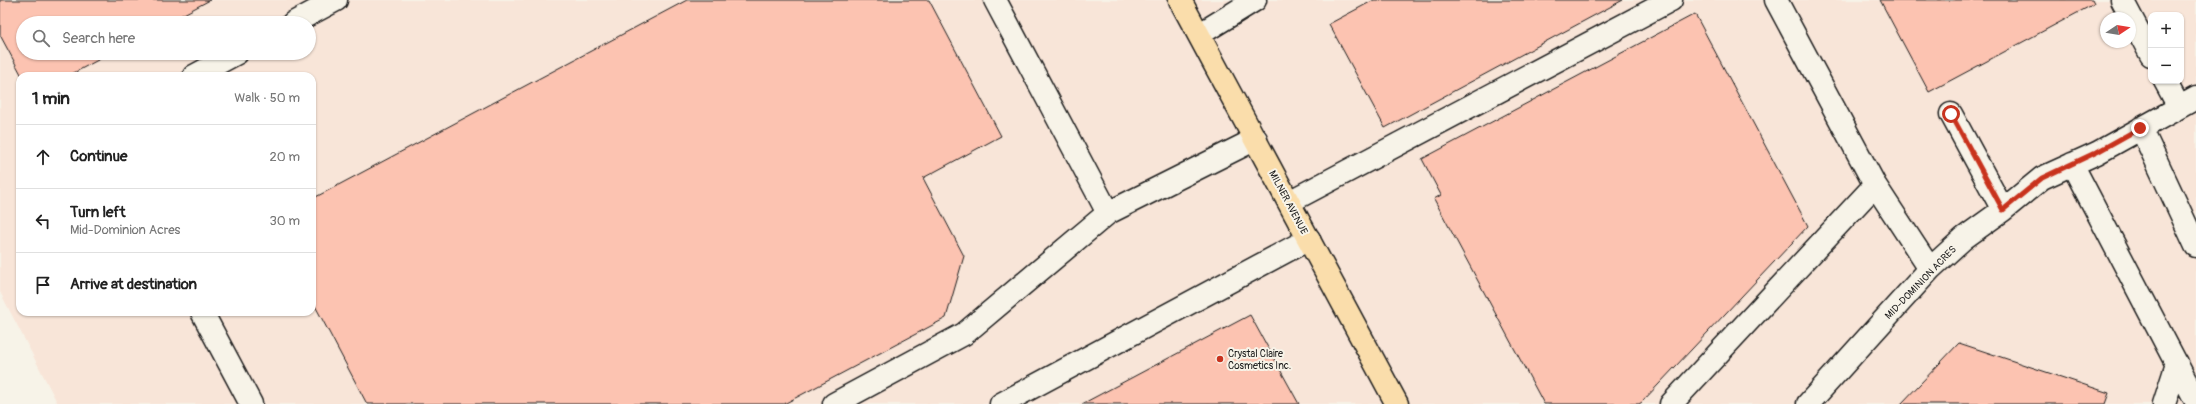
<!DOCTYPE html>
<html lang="en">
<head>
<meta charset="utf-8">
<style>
  body { margin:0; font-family:Pangolin,sans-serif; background:#f6f6f6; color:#222 }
  .controls { position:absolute; right:12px; top:12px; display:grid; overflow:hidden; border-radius:8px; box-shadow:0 1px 3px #0004 }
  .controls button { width:36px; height:36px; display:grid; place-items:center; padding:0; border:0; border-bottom:1px solid #e0e0e0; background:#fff; color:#222; font:20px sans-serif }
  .compass { position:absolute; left:2100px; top:12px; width:36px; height:36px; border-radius:50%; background:#fff; box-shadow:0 1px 3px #0004; rotate:78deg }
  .stop { position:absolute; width:12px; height:12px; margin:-9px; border:3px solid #c8321e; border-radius:50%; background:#fff }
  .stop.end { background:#c8321e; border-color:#fff; box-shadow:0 1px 4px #0008 }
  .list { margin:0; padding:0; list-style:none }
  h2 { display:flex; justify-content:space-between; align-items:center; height:52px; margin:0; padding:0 16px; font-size:17px }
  h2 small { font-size:13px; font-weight:400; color:#767676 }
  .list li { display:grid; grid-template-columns:26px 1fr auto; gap:12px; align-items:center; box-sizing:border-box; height:64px; padding:0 16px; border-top:1px solid #e0e0e0 }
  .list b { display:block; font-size:15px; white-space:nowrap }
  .list p { margin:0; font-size:13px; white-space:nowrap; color:#767676 }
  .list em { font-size:13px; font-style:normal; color:#767676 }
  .icon { flex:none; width:22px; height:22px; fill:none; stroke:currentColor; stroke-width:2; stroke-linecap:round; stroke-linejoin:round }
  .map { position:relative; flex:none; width:2196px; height:404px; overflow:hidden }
  .search { position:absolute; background:#fff; box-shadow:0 1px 3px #0004; left:16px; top:16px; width:300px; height:44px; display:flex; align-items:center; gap:10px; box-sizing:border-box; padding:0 14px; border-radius:22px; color:#767676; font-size:15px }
  .panel { position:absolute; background:#fff; box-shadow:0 1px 3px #0004; left:16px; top:72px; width:300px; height:244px; border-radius:12px }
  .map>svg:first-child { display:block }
  .built { fill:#f8e5d8; fill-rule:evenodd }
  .building { fill:#fcc3b1; stroke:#1c1c1c }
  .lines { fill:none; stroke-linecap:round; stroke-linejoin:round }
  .minor-casing { stroke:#1c1c1c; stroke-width:25 }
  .major-casing { stroke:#1c1c1c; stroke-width:25 }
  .minor { stroke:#f7f3e8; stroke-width:22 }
  .major { stroke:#faddab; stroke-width:22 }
  .route { stroke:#c8321e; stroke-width:5 }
  .poi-dot { fill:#c8321e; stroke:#f7f3e8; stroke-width:1.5 }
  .labels { text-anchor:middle; stroke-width:4; stroke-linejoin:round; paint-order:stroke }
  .street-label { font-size:10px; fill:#1c1c1c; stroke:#f7f3e8 }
  .poi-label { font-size:10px; fill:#1c1c1c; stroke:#f7f3e8; text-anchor:start }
</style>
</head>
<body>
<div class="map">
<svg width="2196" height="404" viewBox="0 0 2196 404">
  <rect width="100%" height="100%" fill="#f7f3e8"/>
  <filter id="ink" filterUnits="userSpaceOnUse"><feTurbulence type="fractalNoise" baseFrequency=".025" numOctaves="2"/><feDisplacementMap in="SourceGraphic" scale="8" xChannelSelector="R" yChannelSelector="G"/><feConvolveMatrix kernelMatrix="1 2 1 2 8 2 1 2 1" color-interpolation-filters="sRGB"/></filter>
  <g filter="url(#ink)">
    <path class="built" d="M0,0H2196V404H58L0,292ZM2151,15H2181V81H2151ZM2106,18H2130V42H2106ZM23,23H309V53H23ZM20,76H312V312H20Z"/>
    <path class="building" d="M0,0H210L167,23H23V53H111L68,76H22L0,35Z
      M687,0H929L1001,136L923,178L964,256L946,318L784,404H367L312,300V199Z
      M1374,0H1623L1385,128L1329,24Z
      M1880,0H2092L2094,4L1929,92Z
      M1695,14L1808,226L1642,402L1639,404H1544L1434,199L1441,195L1422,159Z
      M1250,315L1299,404H1082Z
      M1959,343L2109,393L2105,404H1901Z"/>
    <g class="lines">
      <defs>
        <path id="minor" d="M995,0L1108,213
          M1776,0L1875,185L1930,269
          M2122,0L2151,55
          M293,23L336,0
          M1200,34L1255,0
          M194,76L237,53
          M2165,81L2179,107
          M1951,114L2003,210
          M2141,128L2196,246
          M2072,164L2196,401
          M1289,202L1671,0
          M202,312L251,404
          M834,404L964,334L1108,213L1256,139
          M1001,404L1309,239
          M1671,404L1875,185
          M1808,404L1930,269L1964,238L2003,210L2042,178L2097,153L2196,98
          M2164,404L2177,364"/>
        <path id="major" d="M1180,0L1397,404"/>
      </defs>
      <use href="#minor" class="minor-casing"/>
      <use href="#major" class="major-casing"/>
      <use href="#minor" class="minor"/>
      <use href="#major" class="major"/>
    </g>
  </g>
  <g class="lines" filter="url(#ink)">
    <path class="route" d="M1951,114L2003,210L2042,178L2097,152L2140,128"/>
  </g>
  <circle class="poi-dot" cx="1220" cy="359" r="4"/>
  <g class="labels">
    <g class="street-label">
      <text transform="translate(1289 202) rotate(62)" y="4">MILNER AVENUE</text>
      <text transform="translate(1920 282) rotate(-46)" y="4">MID-DOMINION ACRES</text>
    </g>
    <g class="poi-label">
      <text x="1228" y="357">Crystal Claire<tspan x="1228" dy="12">Cosmetics Inc.</tspan></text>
    </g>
  </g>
</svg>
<div class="controls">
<button>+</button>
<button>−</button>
</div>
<svg class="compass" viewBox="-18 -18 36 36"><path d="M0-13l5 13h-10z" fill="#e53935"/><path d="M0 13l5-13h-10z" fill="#767676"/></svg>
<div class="stop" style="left:1951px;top:114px"></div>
<div class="stop end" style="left:2140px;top:128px"></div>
<div class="search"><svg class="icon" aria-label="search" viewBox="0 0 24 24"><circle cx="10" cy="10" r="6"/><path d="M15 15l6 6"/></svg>Search here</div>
<section class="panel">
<h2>1 min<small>Walk · 50 m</small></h2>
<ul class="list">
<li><svg class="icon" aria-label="ahead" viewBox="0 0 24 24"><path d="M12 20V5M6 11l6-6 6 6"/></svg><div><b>Continue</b></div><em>20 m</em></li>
<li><svg class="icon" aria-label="left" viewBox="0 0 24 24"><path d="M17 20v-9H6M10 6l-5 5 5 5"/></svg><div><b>Turn left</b><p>Mid-Dominion Acres</p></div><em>30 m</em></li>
<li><svg class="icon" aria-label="arrive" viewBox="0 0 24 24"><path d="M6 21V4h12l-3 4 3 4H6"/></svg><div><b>Arrive at destination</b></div></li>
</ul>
</section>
</div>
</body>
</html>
